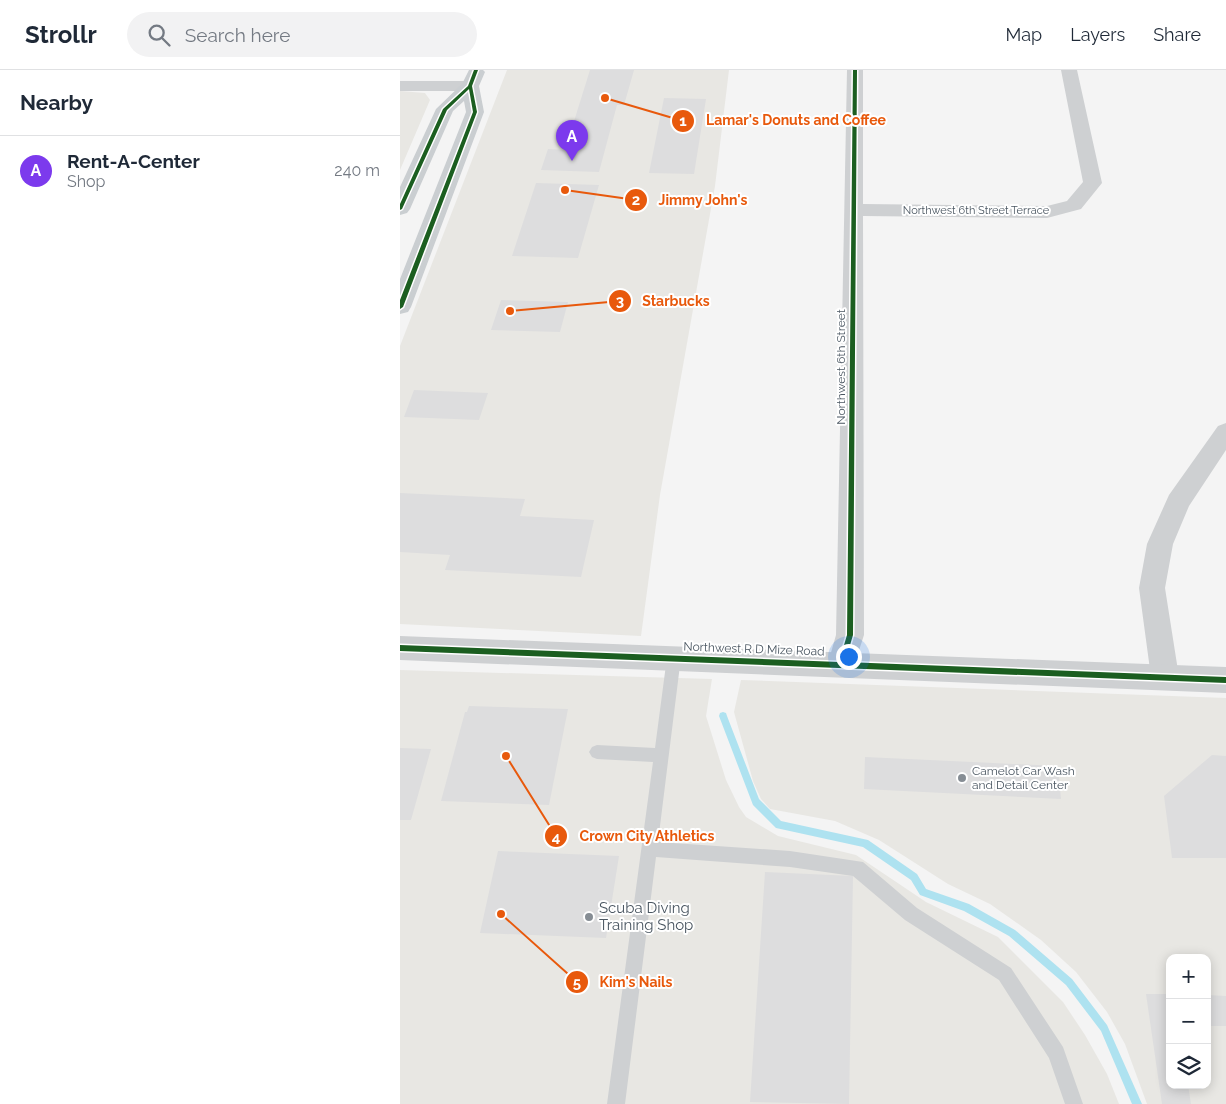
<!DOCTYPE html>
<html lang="en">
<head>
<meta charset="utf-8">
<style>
  body { margin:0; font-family:Raleway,sans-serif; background:#f2f2f3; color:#1f2937 }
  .controls { position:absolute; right:15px; bottom:15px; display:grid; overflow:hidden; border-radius:10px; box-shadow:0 2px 12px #0003 }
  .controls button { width:45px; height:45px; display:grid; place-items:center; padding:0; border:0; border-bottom:1px solid #e0e1e3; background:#fff; color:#1f2937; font:25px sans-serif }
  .you { position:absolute; left:448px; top:586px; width:18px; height:18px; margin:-12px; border:4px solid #fff; border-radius:50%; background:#1a73e8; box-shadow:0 0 0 8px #1a73e833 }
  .badge { display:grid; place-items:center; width:32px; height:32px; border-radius:50%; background:#7c3aed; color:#fff; font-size:16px; font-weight:700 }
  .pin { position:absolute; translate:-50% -41px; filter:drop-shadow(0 1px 2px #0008) }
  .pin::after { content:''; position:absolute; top:26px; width:18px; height:15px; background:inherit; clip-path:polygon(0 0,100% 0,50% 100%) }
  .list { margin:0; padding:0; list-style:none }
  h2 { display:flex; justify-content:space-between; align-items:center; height:65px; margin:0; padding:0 20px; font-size:21px }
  h2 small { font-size:16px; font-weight:400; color:#747a83 }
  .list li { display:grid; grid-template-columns:32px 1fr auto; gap:15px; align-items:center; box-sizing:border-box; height:70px; padding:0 20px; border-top:1px solid #e0e1e3 }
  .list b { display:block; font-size:19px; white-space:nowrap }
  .list p { margin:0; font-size:16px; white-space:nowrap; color:#747a83 }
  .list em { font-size:16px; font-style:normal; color:#747a83 }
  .icon { flex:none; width:28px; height:28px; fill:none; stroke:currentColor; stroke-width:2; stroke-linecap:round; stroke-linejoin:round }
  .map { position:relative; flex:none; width:826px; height:1034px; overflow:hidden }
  header { display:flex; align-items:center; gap:30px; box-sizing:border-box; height:70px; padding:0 25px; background:#fff; border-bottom:1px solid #e0e1e3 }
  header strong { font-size:24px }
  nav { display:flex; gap:28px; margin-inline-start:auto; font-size:18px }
  .search { width:350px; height:45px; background:#f2f2f3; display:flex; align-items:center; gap:12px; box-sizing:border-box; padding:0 18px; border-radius:28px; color:#747a83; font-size:19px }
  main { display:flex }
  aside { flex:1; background:#fff }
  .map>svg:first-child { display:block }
  .commercial { fill:#e8e7e3; fill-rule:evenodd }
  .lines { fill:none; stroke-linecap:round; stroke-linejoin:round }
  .stream { fill:#aee2f0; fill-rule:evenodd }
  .building { fill:#ddddde }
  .service { fill:#ced0d2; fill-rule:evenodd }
  .minor { fill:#ced0d2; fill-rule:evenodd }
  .tertiary { fill:#ced0d2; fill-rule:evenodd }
  .primary { fill:#caced1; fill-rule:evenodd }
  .cycleway-casing { stroke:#fff; stroke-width:3 }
  .cycleway { fill:#1b5e20; fill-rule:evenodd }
  .poi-dot { fill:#868d94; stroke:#fff; stroke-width:2 }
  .labels { text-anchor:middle; stroke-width:4; stroke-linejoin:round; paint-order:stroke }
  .far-street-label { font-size:11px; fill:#4a5661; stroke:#fff }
  .street-label { font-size:12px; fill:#4a5661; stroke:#fff }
  .poi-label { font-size:12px; fill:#4a5661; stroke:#fff; text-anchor:start }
  .near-poi-label { font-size:15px; fill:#4a5661; stroke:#fff; text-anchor:start }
  .leader { fill:none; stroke:#e8590c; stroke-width:2 }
  .callout-dot { fill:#e8590c; stroke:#fff; stroke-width:2 }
  .mark-label { font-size:15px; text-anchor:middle; font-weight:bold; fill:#fff }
  .callout-label { font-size:14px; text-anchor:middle; font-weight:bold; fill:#e8590c; stroke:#fff; stroke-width:4; stroke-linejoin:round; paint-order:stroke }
</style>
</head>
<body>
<header>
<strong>Strollr</strong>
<div class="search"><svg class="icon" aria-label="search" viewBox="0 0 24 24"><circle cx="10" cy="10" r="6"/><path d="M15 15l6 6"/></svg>Search here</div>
<nav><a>Map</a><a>Layers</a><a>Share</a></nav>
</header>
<main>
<aside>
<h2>Nearby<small></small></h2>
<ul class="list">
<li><span class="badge">A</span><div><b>Rent-A-Center</b><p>Shop</p></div><em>240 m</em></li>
</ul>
</aside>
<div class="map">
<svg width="826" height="1034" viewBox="0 0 826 1034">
  <rect width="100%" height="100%" fill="#f4f4f4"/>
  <path class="commercial" d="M107,0H329L315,116L260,425L241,566L0,554V276Z
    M0,21L25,23L30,30L0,100Z
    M0,600L312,609L306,646L326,710L339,737L346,747L378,766L456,785L526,832L598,867L663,932L685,965L707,1004L719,1034H0Z
    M341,610L826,628V1034H747L725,974L707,942L676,902L641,870L590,834L548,814L479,770L435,751L370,739L361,729L353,711L334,642ZM770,888H807V1015H770Z"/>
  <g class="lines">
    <path class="stream" d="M323,642L326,643L327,646L359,729L381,751L468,770L517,804L526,819L569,834L615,860L672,909L707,955L742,1034H732L701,961L666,915L609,866L564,841L520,825L511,810L463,777L376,758L353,735L319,646L320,643Z"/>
  </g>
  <path class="building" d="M190,0H234L224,35H217L199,102L141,100L148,79L165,80Z
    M264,28L306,29L294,104L249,103Z
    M136,113L199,115L178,188L112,186Z
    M101,230L168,232L160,262L91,260Z
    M14,320L88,323L79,350L4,347Z
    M0,423L125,429L120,446L194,450L181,507L45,500L50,485L0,482Z
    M69,636L168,639L149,735L41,731L65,642H67Z
    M0,678L31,679L11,750H0Z
    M812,685L826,686V788H772L764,726Z
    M465,687L658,696L661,729L464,719Z
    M98,781L219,786L206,868L80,863Z
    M365,802L453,806L449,1034L350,1032Z
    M746,924H770V1015H788L791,1034H762Z
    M807,925L826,926V956H807Z"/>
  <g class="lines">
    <path class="service" d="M274,581L279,583L281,587L258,772L390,781L463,792L517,838L611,898L663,977L683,1034H665L649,988L599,910L505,850L453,806L390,797L256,787L225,1034H207L253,692L197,689L192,687L189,682L192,677L197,675L255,678L267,587L269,583Z"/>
    <path class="minor" d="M447,0H463V134L647,136L667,131L683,112L661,0H677L702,113L681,139L647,148L463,146L464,565L452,602L442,605L432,602L428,593L436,565Z
      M0,11H70L76,12L79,16L76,20L70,21H0Z
      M826,353V380L789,436L773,474L765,518L779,607L775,616L765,619L755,616L751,607L739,518L747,474L769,425L818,356Z"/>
    <path class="tertiary" d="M0,566L826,597V623L0,590Z"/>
    <path class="primary" d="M69,0H83L85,2L79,16L84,42L11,237L8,242L0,244V209L66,42L64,31L53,41L10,139L7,143L0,145V117L36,39L62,14Z"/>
    <defs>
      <path id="cycleway" d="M74,0H78L72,16L77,42L3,237L0,239V230L73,42L69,19L47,40L2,139L0,140V134L43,39L68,16Z
        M453,0H457L453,565L445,592L826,607V613L0,581V575L439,592L447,565Z"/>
    </defs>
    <use href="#cycleway" class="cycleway-casing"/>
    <use href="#cycleway" class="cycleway"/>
  </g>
  <g class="poi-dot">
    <circle cx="562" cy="708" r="5"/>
    <circle cx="189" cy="847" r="5"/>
  </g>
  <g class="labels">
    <g class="far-street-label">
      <text x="576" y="144">Northwest 6th Street Terrace</text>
    </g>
    <g class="street-label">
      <text transform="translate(441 297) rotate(-90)" y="4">Northwest 6th Street</text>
      <text transform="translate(354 579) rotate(2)" y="4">Northwest R D Mize Road</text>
    </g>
    <g class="poi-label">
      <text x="572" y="705">Camelot Car Wash<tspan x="572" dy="14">and Detail Center</tspan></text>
    </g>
    <g class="near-poi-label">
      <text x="199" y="843">Scuba Diving<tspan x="199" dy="17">Training Shop</tspan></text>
    </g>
  </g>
  <path class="leader" d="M205 28L283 51M165 120L236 130M110 241L220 231M106 686L156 766M101 844L177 912"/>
  <g class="callout-dot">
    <circle cx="205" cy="28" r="5"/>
    <circle cx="165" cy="120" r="5"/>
    <circle cx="110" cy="241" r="5"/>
    <circle cx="106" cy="686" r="5"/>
    <circle cx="101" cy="844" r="5"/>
    <circle cx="283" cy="51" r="12"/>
    <circle cx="236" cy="130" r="12"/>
    <circle cx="220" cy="231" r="12"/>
    <circle cx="156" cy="766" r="12"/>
    <circle cx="177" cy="912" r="12"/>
  </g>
  <g class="mark-label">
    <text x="283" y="56">1</text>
    <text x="236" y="135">2</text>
    <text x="220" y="236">3</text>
    <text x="156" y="772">4</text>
    <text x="177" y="918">5</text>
  </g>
  <g class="callout-label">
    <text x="396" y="55">Lamar's Donuts and Coffee</text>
    <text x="303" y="135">Jimmy John's</text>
    <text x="276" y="236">Starbucks</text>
    <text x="247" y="771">Crown City Athletics</text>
    <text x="236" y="917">Kim's Nails</text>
  </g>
</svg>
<div class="controls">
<button>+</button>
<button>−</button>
<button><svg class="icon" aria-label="layers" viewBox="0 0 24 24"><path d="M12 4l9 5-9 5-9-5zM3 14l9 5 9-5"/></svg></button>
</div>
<div class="you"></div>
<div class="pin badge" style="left:172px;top:91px">A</div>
</div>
</main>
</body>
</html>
